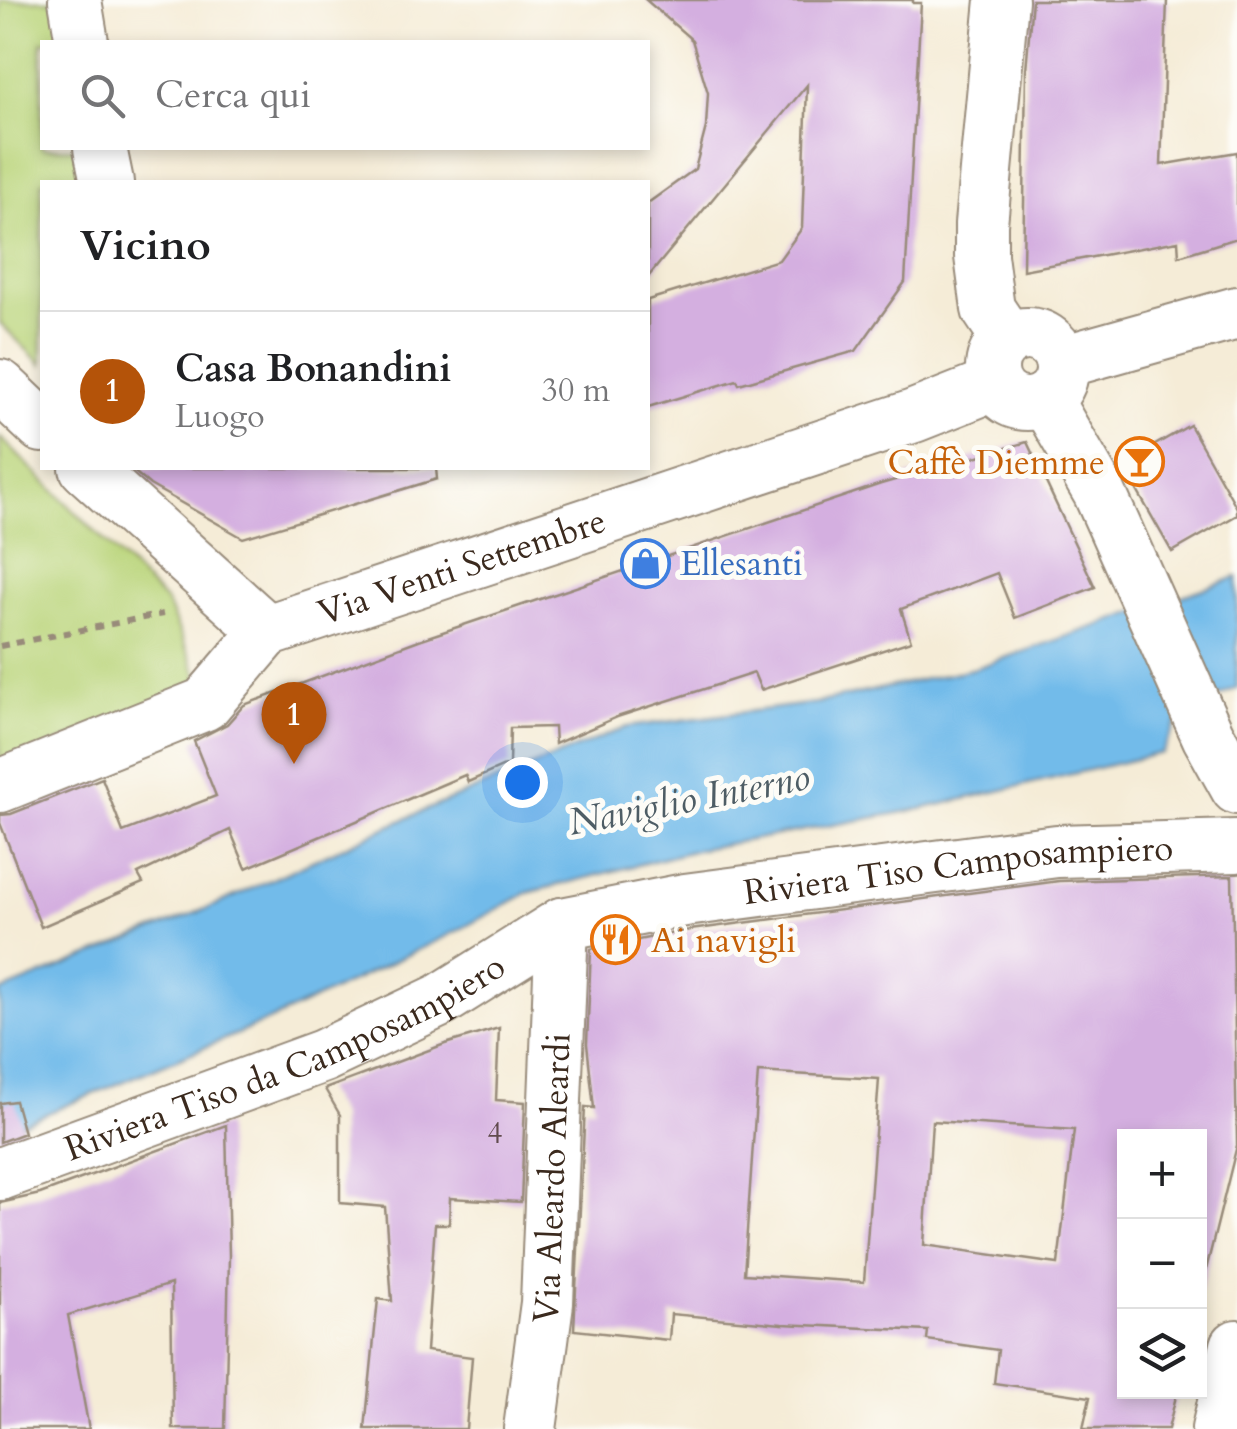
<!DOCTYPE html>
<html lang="it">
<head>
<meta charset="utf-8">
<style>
  body { margin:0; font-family:Cardo,serif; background:#f2f2f2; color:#202124 }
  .controls { position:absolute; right:30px; bottom:30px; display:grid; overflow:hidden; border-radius:0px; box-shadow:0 5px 15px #0003 }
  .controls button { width:90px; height:90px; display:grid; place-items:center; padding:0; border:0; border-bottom:2px solid #e0e0e0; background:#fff; color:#202124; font:50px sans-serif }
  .you { position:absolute; left:522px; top:782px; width:35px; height:35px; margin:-25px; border:8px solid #fff; border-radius:50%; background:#1a73e8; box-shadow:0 0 0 15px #1a73e833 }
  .badge { display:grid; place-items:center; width:65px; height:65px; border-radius:50%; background:#b45309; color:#fff; font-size:32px; font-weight:700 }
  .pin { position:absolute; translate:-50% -82px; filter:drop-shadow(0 2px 5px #0008) }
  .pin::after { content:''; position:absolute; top:52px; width:35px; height:30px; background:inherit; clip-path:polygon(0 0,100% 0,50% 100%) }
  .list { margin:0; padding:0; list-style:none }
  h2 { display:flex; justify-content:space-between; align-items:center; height:130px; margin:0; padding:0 40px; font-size:42px }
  h2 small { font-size:32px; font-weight:400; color:#757577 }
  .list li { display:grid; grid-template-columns:65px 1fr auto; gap:30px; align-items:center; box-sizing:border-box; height:160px; padding:0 40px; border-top:2px solid #e0e0e0 }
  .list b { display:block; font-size:38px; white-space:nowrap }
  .list p { margin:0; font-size:32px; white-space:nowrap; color:#757577 }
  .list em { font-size:32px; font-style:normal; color:#757577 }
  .icon { flex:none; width:55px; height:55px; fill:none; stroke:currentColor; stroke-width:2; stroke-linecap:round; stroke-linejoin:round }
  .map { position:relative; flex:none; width:1237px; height:1429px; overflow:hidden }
  .search { position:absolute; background:#fff; box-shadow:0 5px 15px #0003; left:40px; top:40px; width:610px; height:110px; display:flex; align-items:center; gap:25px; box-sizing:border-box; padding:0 35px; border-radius:0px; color:#757577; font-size:38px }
  .panel { position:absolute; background:#fff; box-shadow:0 5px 15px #0003; left:40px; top:180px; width:610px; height:290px; border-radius:0px }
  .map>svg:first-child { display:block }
  .green { fill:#b9d479; stroke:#7a7f4c; stroke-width:2.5 }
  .water { fill:#72bbea; stroke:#567284; stroke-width:2.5 }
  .building { fill:#d4afe0; fill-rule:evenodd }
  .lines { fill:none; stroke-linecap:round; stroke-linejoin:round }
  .minor-casing { stroke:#988b7a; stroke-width:56 }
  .path { stroke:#988b7a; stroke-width:6; stroke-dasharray:8 8; stroke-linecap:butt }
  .minor { stroke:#fff; stroke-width:52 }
  .labels { text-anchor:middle; stroke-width:10; stroke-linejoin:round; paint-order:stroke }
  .number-label { font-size:30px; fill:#614b4e }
  .food-label { font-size:35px; fill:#c56008; stroke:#fdfcf7; text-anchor:end }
  .shop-label { font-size:35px; fill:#366cbe; stroke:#fdfcf7; text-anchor:start }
  .street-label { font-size:35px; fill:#3b2a1e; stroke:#fdfcf7 }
  .water-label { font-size:38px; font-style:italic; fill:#4e5d65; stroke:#fdfcf7 }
</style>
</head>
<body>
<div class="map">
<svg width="1237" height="1429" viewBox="0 0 1237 1429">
  <rect width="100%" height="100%" fill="#fdfcf7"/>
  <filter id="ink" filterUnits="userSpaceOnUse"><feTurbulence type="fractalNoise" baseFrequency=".01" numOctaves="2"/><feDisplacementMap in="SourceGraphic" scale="20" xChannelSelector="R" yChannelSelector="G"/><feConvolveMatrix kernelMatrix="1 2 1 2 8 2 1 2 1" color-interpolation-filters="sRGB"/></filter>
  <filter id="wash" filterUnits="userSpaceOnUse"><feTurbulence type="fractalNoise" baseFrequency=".0048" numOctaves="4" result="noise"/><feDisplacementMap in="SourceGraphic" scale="40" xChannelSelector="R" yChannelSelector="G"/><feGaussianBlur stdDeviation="2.25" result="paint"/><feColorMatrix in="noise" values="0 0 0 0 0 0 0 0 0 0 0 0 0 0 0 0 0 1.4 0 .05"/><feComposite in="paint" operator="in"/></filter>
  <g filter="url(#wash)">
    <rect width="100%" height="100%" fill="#f5ecd7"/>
    <path class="green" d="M0,0H59L66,42H42V148H85L91,182H42V365L0,323Z
      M0,437L167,603L203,688L0,765Z"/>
    <path class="water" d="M1237,577V688L1182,713L1162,753L921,809L700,849L527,893L457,931L282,1015L0,1133V992L213,906L416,814L627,727L816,703L976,668Z"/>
    <g id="blocks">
      <path class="building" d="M646,0H913V3H921L905,282L856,351L739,384L737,380L648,407V300L779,260L802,228L807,85L648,277V203L695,169L706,127L708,93L692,40Z
        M1032,0H1167L1161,165L1237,152V238L1179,256L1178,241L1023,270L1026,70Z
        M1190,425L1237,508V515L1172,552L1122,464Z
        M1027,442L1095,587L1015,618L997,573L901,609L911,641L761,690L754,673L617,717L555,744L554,727L510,728L509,764L468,782L465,775L246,868L230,830L138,874L143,883L41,927L0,823V815L11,814L102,778L123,832L216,796L194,741L227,724L244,705L419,640L881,484Z
        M130,468H436L437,479L243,538L150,485Z
        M1232,876L1237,1145L1200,1294V1136H1124V1392H1177L1168,1429H1083L1090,1397L994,1383L998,1350L927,1340L928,1331L782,1324L671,1314L669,1340L574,1330L585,1107L594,1108L587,1044L591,949L690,930L1059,881ZM758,1072L879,1079L864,1282L744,1274ZM932,1121L1074,1130L1058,1264L924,1245Z
        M499,1028L496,1100L525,1102L521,1202L450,1198L449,1224H435L426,1351L472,1357L466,1429H365L378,1299L392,1301L385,1207L340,1203V1115L325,1089L445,1044Z
        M15,1101L24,1133L0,1142V1103Z
        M226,1125L229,1256L225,1429H173L171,1284L68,1315L89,1429H0V1203L40,1194Z"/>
    </g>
  </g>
  <g filter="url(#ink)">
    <use href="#blocks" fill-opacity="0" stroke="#988b7a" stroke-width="2.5"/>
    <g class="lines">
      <defs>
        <g id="minor">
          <path d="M75,0L82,42"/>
          <path d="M1002,0L981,224V256L988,309L1008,339"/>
          <path d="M100,148L107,182"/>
          <circle cx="1027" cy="369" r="35"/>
          <path d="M1062,362L1237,313"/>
          <path d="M0,386L42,426"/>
          <path d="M1045,399L1099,492L1208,736L1237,788"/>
          <path d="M86,468L267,631"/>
          <path id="s1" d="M267,631L914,416L995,384"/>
          <path d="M0,786L205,704L267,631"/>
          <path id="s2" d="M0,1174L323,1056L441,1000L562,924L685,900L1057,851L1237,846"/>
          <path id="s3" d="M530,1429L547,1303L562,924"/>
          <path d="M1218,1429L1237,1346"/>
        </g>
      </defs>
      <use href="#minor" class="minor-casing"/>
      <path class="path" d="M0,646L163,614"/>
      <use href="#minor" class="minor"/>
    </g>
  </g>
  <defs>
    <symbol id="bar-ring" viewBox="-11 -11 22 22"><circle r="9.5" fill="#fdfcf7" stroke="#e8710a" stroke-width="1.5"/><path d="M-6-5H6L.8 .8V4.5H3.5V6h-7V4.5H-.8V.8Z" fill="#e8710a"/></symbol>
    <symbol id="shop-ring" viewBox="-11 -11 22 22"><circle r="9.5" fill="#fdfcf7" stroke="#3f7fe0" stroke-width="1.5"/><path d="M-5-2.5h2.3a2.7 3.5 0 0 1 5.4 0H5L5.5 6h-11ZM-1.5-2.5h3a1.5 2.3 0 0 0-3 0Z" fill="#3f7fe0"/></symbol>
    <symbol id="restaurant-ring" viewBox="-11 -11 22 22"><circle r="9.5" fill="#fdfcf7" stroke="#e8710a" stroke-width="1.5"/><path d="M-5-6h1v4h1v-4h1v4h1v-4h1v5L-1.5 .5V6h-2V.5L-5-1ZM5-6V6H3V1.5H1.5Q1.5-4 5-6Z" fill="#e8710a"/></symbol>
  </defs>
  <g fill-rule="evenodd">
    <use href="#bar-ring" x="1112" y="434" width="55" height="55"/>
    <use href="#shop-ring" x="618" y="536" width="55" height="55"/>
    <use href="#restaurant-ring" x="588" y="912" width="55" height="55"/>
  </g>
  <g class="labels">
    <g class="number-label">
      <text x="495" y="1143">4</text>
    </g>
    <g class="food-label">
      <text x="1105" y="474">Caffè Diemme</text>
      <text x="651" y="952" text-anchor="start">Ai navigli</text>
    </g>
    <g class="shop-label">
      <text x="680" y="575">Ellesanti</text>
    </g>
    <g class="street-label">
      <text dy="12" stroke="none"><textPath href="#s1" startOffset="205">Via Venti Settembre</textPath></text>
      <text dy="12" stroke="none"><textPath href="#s2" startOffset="1018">Riviera Tiso Camposampiero</textPath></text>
      <text dy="12" stroke="none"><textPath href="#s2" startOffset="308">Riviera Tiso da Camposampiero</textPath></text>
      <text dy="12" stroke="none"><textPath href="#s3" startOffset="252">Via Aleardo Aleardi</textPath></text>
    </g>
    <g class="water-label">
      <text transform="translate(689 799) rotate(-11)" y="13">Naviglio Interno</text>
    </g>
  </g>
</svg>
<div class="controls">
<button>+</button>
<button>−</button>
<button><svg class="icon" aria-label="layers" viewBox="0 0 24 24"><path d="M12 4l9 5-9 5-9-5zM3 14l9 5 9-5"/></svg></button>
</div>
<div class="you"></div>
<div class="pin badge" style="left:294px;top:764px">1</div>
<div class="search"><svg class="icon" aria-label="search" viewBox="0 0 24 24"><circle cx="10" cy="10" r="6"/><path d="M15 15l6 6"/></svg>Cerca qui</div>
<section class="panel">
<h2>Vicino<small></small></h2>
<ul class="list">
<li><span class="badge">1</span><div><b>Casa Bonandini</b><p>Luogo</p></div><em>30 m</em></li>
</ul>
</section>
</div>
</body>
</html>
